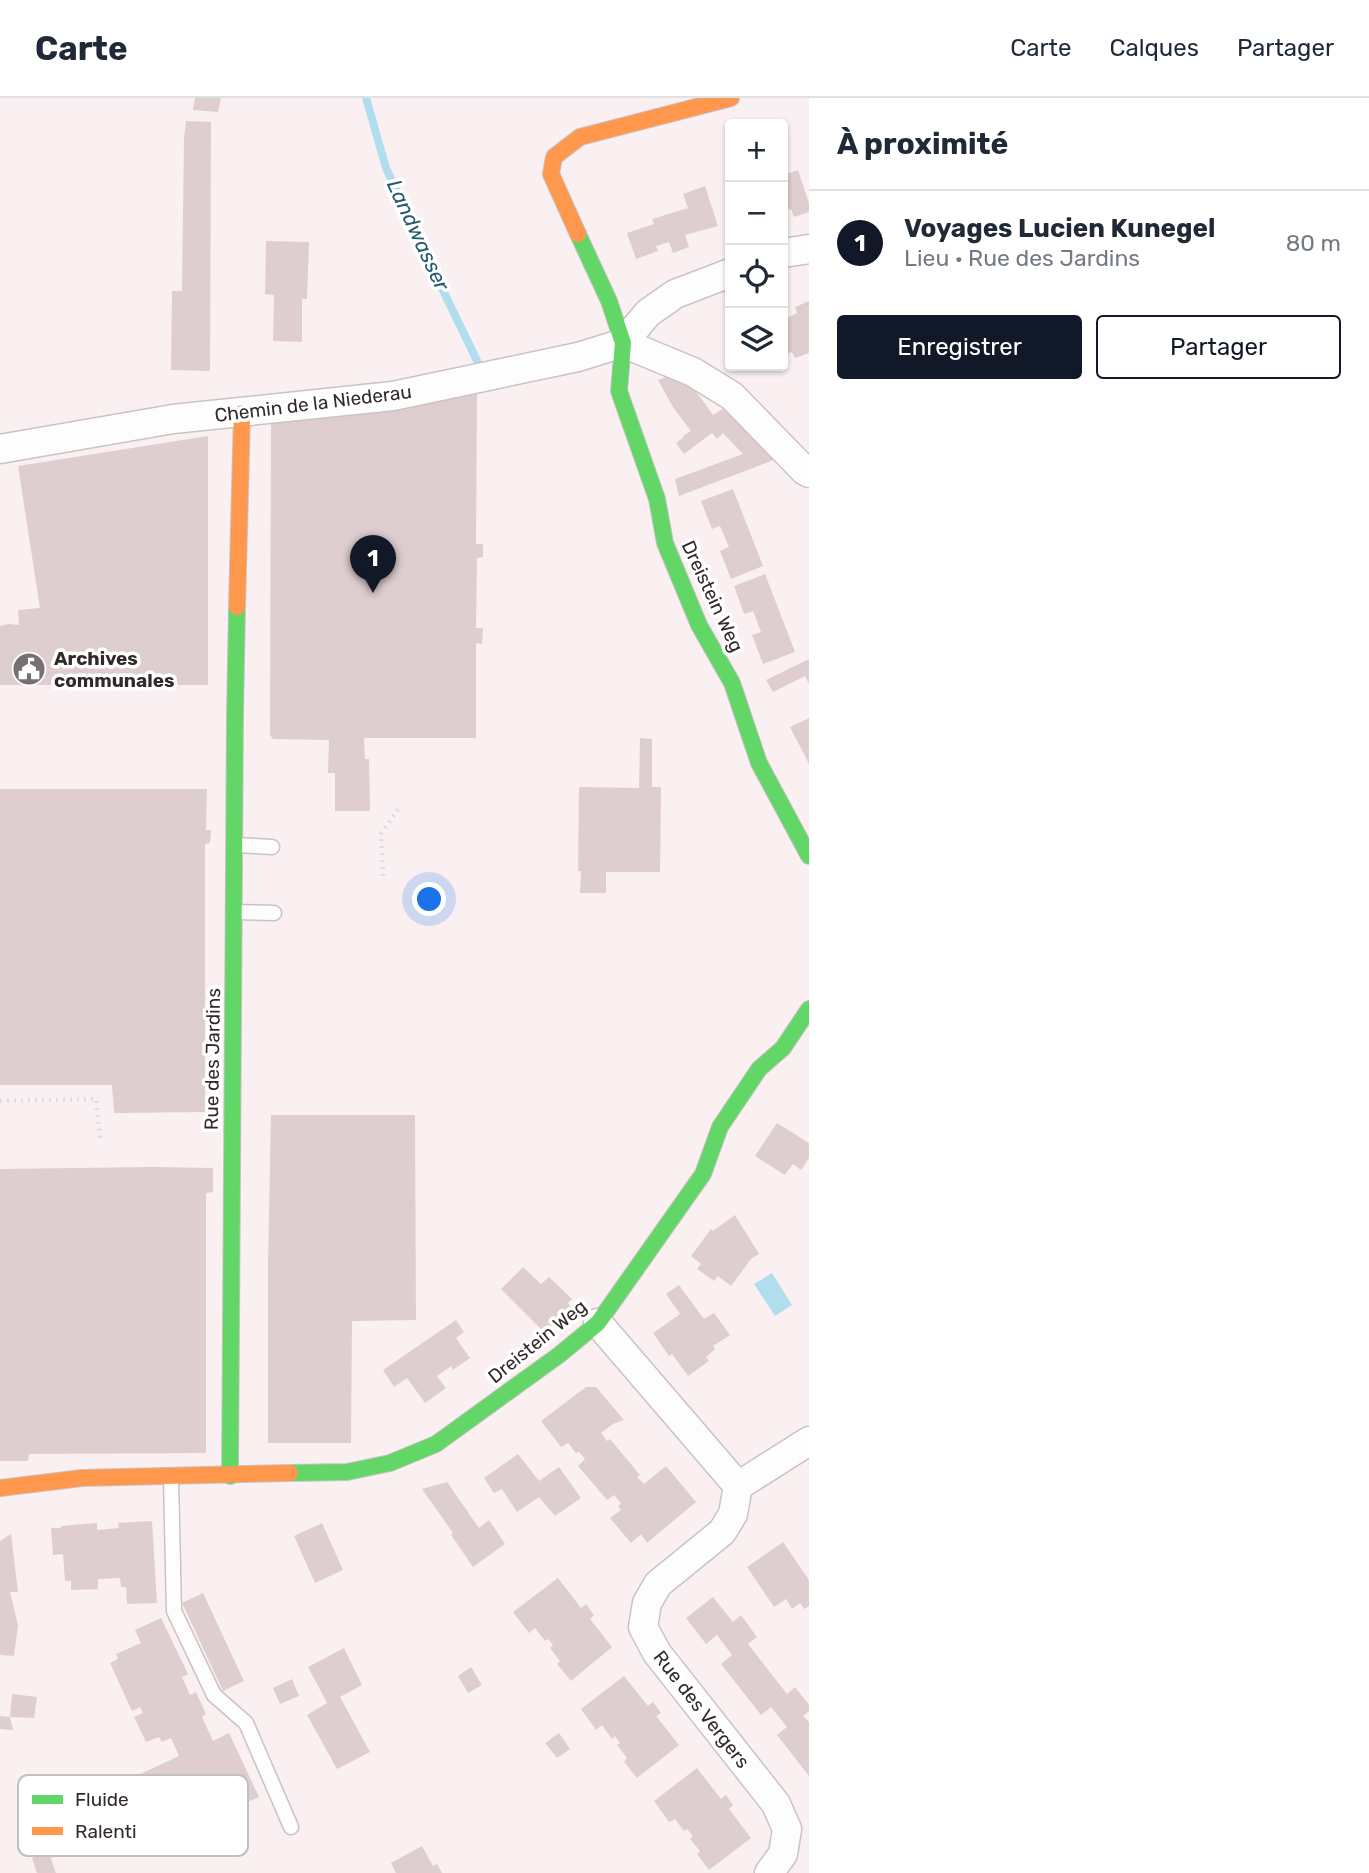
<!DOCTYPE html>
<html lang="fr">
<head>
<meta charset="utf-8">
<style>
  body { margin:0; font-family:Rubik,sans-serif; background:#f2f2f3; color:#1f2937 }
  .controls { position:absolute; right:21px; top:21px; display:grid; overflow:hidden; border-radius:7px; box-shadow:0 2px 5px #0004 }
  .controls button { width:63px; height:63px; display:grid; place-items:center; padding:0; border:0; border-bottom:2px solid #e0e1e3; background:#fff; color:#1f2937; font:35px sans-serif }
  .you { position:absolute; left:430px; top:802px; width:24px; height:24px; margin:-18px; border:5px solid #fff; border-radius:50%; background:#1a73e8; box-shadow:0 0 0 10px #1a73e833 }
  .badge { display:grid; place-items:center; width:46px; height:46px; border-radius:50%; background:#111827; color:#fff; font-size:23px; font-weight:700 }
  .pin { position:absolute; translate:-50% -58px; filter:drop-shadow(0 2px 4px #0008) }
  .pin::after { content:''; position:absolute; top:37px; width:24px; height:21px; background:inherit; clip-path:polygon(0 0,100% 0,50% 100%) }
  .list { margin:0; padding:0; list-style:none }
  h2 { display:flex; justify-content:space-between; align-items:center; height:91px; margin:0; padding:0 28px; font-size:30px }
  h2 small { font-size:23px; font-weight:400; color:#747a83 }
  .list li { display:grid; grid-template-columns:46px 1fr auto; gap:21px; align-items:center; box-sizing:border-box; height:105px; padding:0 28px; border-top:2px solid #e0e1e3 }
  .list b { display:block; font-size:26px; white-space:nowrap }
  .list p { margin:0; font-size:23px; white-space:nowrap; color:#747a83 }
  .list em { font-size:23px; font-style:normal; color:#747a83 }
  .actions { display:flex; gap:14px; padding:21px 28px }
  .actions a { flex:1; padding:16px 0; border:2px solid #111827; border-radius:7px; text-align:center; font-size:24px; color:#111827 }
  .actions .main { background:#111827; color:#fff }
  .icon { flex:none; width:38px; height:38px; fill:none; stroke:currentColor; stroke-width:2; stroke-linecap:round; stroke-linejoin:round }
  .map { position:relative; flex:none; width:809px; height:1775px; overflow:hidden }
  header { display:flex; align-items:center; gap:42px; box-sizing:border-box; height:98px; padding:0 35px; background:#fff; border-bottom:2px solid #e0e1e3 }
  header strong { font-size:33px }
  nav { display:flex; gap:38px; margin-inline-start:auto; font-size:24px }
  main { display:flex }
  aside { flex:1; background:#fff }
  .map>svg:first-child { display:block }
  .water { fill:#b1deee }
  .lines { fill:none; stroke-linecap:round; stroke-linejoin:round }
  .stream { stroke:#b1deee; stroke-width:8 }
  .building { fill:#dfced0 }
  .lane-casing { stroke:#cac2c3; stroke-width:17 }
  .street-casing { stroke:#cac2c3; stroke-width:31 }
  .fast-casing { stroke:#cac2c3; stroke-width:18 }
  .slow-casing { stroke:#cac2c3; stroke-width:18 }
  .path { stroke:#dfdcdd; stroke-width:4.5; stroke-dasharray:2 5; stroke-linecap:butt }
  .lane { stroke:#fefdfd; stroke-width:14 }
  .street { stroke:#fefdfd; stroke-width:28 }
  .fast { stroke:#63d668; stroke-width:16 }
  .slow { stroke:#ff974d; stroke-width:16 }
  .labels { text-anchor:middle; stroke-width:7; stroke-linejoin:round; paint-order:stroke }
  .street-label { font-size:19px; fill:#322a2a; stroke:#fff }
  .poi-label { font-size:19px; font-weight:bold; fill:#322a2a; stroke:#fff; text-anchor:start }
  .water-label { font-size:21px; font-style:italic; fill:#245a6b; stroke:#fff }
  .key { fill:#fff; stroke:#c2bfbf; stroke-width:2 }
  .key-label { font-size:19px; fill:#322a2a }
</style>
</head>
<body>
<header>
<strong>Carte</strong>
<nav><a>Carte</a><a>Calques</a><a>Partager</a></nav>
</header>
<main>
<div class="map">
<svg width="809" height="1775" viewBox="0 0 809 1775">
  <rect width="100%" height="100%" fill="#faf0f2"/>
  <path class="water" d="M772,1175L792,1207L775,1218L754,1186Z"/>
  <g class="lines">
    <path class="stream" d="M366,0L386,70L422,149L481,271"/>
  </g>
  <path class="building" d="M195,0H221L218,14L193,12Z
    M186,23L211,24L210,273L171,272L172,193H182L184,40Z
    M798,72L809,105V114L794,119L791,111L783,114V77Z
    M705,88L718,128L685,137L689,149L673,155L669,144L656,148L658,153L636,161L627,135L654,126L652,121L688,110L683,96Z
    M266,143L309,144L307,201H302V244L273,243L274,197L265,196Z
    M809,203V255L795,260L792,254L783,257V222L797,215L795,209Z
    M672,277L690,285L713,317L728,307L779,360L679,398L675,381L743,356L723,335L717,341L712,335L684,356L676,345L684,339L683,338L691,333L673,309L658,282Z
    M477,295L476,446H483V459L477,460L476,530H483L482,546L476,545V640H364L365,661H369L370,713H335V675H328L329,642L273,641L270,637L271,324Z
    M208,338V587H0V528L8,526L19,527L18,512L40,510L18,368Z
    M733,391L763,468L731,481L720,453L729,449L720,428L712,431L701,403Z
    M765,476L795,554L763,566L752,537L761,534L753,513L744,516L734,488Z
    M809,561V586L805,578L773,594L766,582Z
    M809,620V666L790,629Z
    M640,640L652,641V689H661L660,774H606V795H580L581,773H578L579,689L639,690Z
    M0,691H207L206,732H211L210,745L205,746V1014L114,1015L112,987H0Z
    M271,1017H415L416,1222L352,1223L351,1345H268V1167Z
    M777,1025L809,1045V1060L801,1072L793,1066L785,1077L755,1058Z
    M153,1069L213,1070V1094L206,1095V1355L29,1356L28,1363H0V1071Z
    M735,1117L759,1156L751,1161L731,1188L718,1178L714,1183L697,1171L701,1166L691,1158L711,1131L713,1133Z
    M523,1169L541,1186L549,1179L572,1201L568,1205L570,1208L545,1235L501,1191Z
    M679,1187L704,1221L714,1215L730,1237L713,1248L715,1251L706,1259L709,1263L688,1278L672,1256L669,1258L653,1235L680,1216L666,1196Z
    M456,1222L464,1234L456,1240L470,1260L453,1272L451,1268L437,1278L446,1290L425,1305L407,1280L394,1289L383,1272Z
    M586,1289H596L624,1322L613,1326L601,1335L607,1343L610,1341L640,1377L637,1379L644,1386L666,1368L696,1404L647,1445L641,1436L631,1445L610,1420L621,1412L618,1408L621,1405L614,1397L607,1402L578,1368L585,1361L579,1354L576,1355L568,1345L561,1349L541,1323Z
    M518,1356L539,1383L559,1369L581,1400L555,1418L539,1399L517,1414L502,1391L494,1395L484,1380Z
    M447,1384L479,1430L489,1422L505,1446L473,1469L451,1437L453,1435L422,1391Z
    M152,1423L157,1505L127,1506L126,1489H121L120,1480L98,1481V1491L71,1492V1483H65L63,1456L53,1457L51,1430H61V1428L97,1425V1432L119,1430L118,1425Z
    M322,1425L343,1472L315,1485L294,1438Z
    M11,1436L18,1494H10L18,1527L14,1558L0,1557V1443Z
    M783,1444L809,1482V1508L804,1511L800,1505L792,1511L786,1501L774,1509L747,1469Z
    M558,1480L581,1510L586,1506L594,1517L590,1521L612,1549L571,1583L557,1566L560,1563L550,1550L553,1547L548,1541L545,1543L535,1530L529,1535L513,1514Z
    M203,1495L244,1583L223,1593L182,1505Z
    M713,1499L733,1524L741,1517L757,1539L748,1546L787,1596L795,1589L809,1607V1613L803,1618L809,1624V1678L777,1637L787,1629L771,1609L761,1617L721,1566L732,1557L717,1537L706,1546L686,1520Z
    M161,1520L188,1576L182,1579L190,1597L196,1594L206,1616L202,1619L213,1643L229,1635L259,1699L234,1710L233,1707L205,1719L201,1710L184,1718L188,1726L182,1729L178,1720L152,1732L142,1708L122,1717L119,1712L128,1707L119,1686L179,1658L171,1640L162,1644L159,1639L146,1644L134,1619L143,1615L140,1609L132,1613L110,1565L118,1561L116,1556L141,1545L135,1532Z
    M344,1550L362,1587L340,1599L370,1654L337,1671L307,1617L327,1605L308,1569Z
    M471,1569L482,1587L468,1595L458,1578Z
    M624,1578L648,1608L653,1604L661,1615L656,1618L679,1647L637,1680L624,1664L627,1660L617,1647L620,1645L615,1638L612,1641L602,1627L596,1632L581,1611Z
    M292,1581L299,1598L280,1606L273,1590Z
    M12,1596L37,1599L34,1620L10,1619Z
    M0,1618L10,1619L13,1632L0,1631Z
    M559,1635L570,1651L557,1660L545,1645Z
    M697,1670L721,1701L726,1697L733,1707L729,1711L751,1740L709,1772L697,1756L700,1753L690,1741L693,1738L687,1731L684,1733L675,1721L669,1724L654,1703Z
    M422,1748L433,1768L437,1766L442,1775H396L391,1765Z
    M49,1755L56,1775H37L32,1760Z"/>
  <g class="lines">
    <defs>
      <path id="lane" d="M236,747L272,749
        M236,814L274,815
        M171,1380L174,1513L214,1597L246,1625L291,1729"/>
      <path id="street" d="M783,155L809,151
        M623,245L693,274L732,298L805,373L809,375
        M0,351L173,321L393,298L578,259L623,245L648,215L675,196L730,175
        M598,1225L738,1388L809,1343
        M738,1388L733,1416L722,1434L658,1486L647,1505L643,1529L657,1555L776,1706L787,1731L783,1756L769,1775"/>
      <path id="fast" d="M578,136L609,203L623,245L619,293L657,401L665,445L699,527L732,585L759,665L809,758
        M290,1375L347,1374L390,1365L436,1346L559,1257L598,1225L703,1076L720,1029L759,971L783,950L809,911
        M230,1378L235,616L237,509"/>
      <path id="slow" d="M578,136L551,76L554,59L580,39L731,0
        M237,509L242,315
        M0,1390L82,1380L290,1375"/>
    </defs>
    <use href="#lane" class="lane-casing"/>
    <use href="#street" class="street-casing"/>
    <use href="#fast" class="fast-casing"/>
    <use href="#slow" class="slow-casing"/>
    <path class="path" d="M383,778L381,736L399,710
      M0,1003L96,1001L100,1040"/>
    <use href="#lane" class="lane"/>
    <use href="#street" class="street"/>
    <use href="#fast" class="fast"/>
    <use href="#slow" class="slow"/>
  </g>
  <defs>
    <symbol id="civic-disc" viewBox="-11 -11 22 22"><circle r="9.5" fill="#786f70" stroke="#fff"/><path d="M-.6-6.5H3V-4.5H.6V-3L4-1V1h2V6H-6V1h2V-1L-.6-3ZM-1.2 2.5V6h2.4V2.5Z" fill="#fff"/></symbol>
  </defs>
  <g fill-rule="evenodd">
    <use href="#civic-disc" x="10" y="552" width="38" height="38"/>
  </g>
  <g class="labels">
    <g class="street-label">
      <text transform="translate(313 305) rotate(-7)" y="7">Chemin de la Niederau</text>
      <text transform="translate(713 498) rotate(65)" y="7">Dreistein Weg</text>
      <text transform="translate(212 961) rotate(-89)" y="7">Rue des Jardins</text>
      <text transform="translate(537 1243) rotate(-39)" y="7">Dreistein Weg</text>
      <text transform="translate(702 1611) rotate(52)" y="7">Rue des Vergers</text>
    </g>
    <g class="poi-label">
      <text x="54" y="567">Archives<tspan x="54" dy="22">communales</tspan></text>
    </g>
    <g class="water-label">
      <text transform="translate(418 137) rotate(65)" y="7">Landwasser</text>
    </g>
  </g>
  <rect x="18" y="1677" width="230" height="81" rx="10" class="key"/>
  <rect x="32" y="1697" width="31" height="9" fill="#63d668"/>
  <rect x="32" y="1729" width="31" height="8" fill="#ff974d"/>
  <g class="key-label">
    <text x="75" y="1708">Fluide</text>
    <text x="75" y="1740">Ralenti</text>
  </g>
</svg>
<div class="controls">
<button>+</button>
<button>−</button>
<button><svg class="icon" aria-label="locate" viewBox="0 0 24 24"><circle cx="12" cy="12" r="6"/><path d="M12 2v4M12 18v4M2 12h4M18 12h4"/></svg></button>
<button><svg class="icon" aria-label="layers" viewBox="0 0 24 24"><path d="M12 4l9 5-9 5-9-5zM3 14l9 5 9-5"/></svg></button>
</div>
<div class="you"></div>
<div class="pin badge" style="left:373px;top:495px">1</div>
</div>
<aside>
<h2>À proximité<small></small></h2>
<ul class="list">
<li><span class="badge">1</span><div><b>Voyages Lucien Kunegel</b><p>Lieu · Rue des Jardins</p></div><em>80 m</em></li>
</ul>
<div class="actions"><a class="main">Enregistrer</a><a>Partager</a></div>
</aside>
</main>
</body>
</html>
